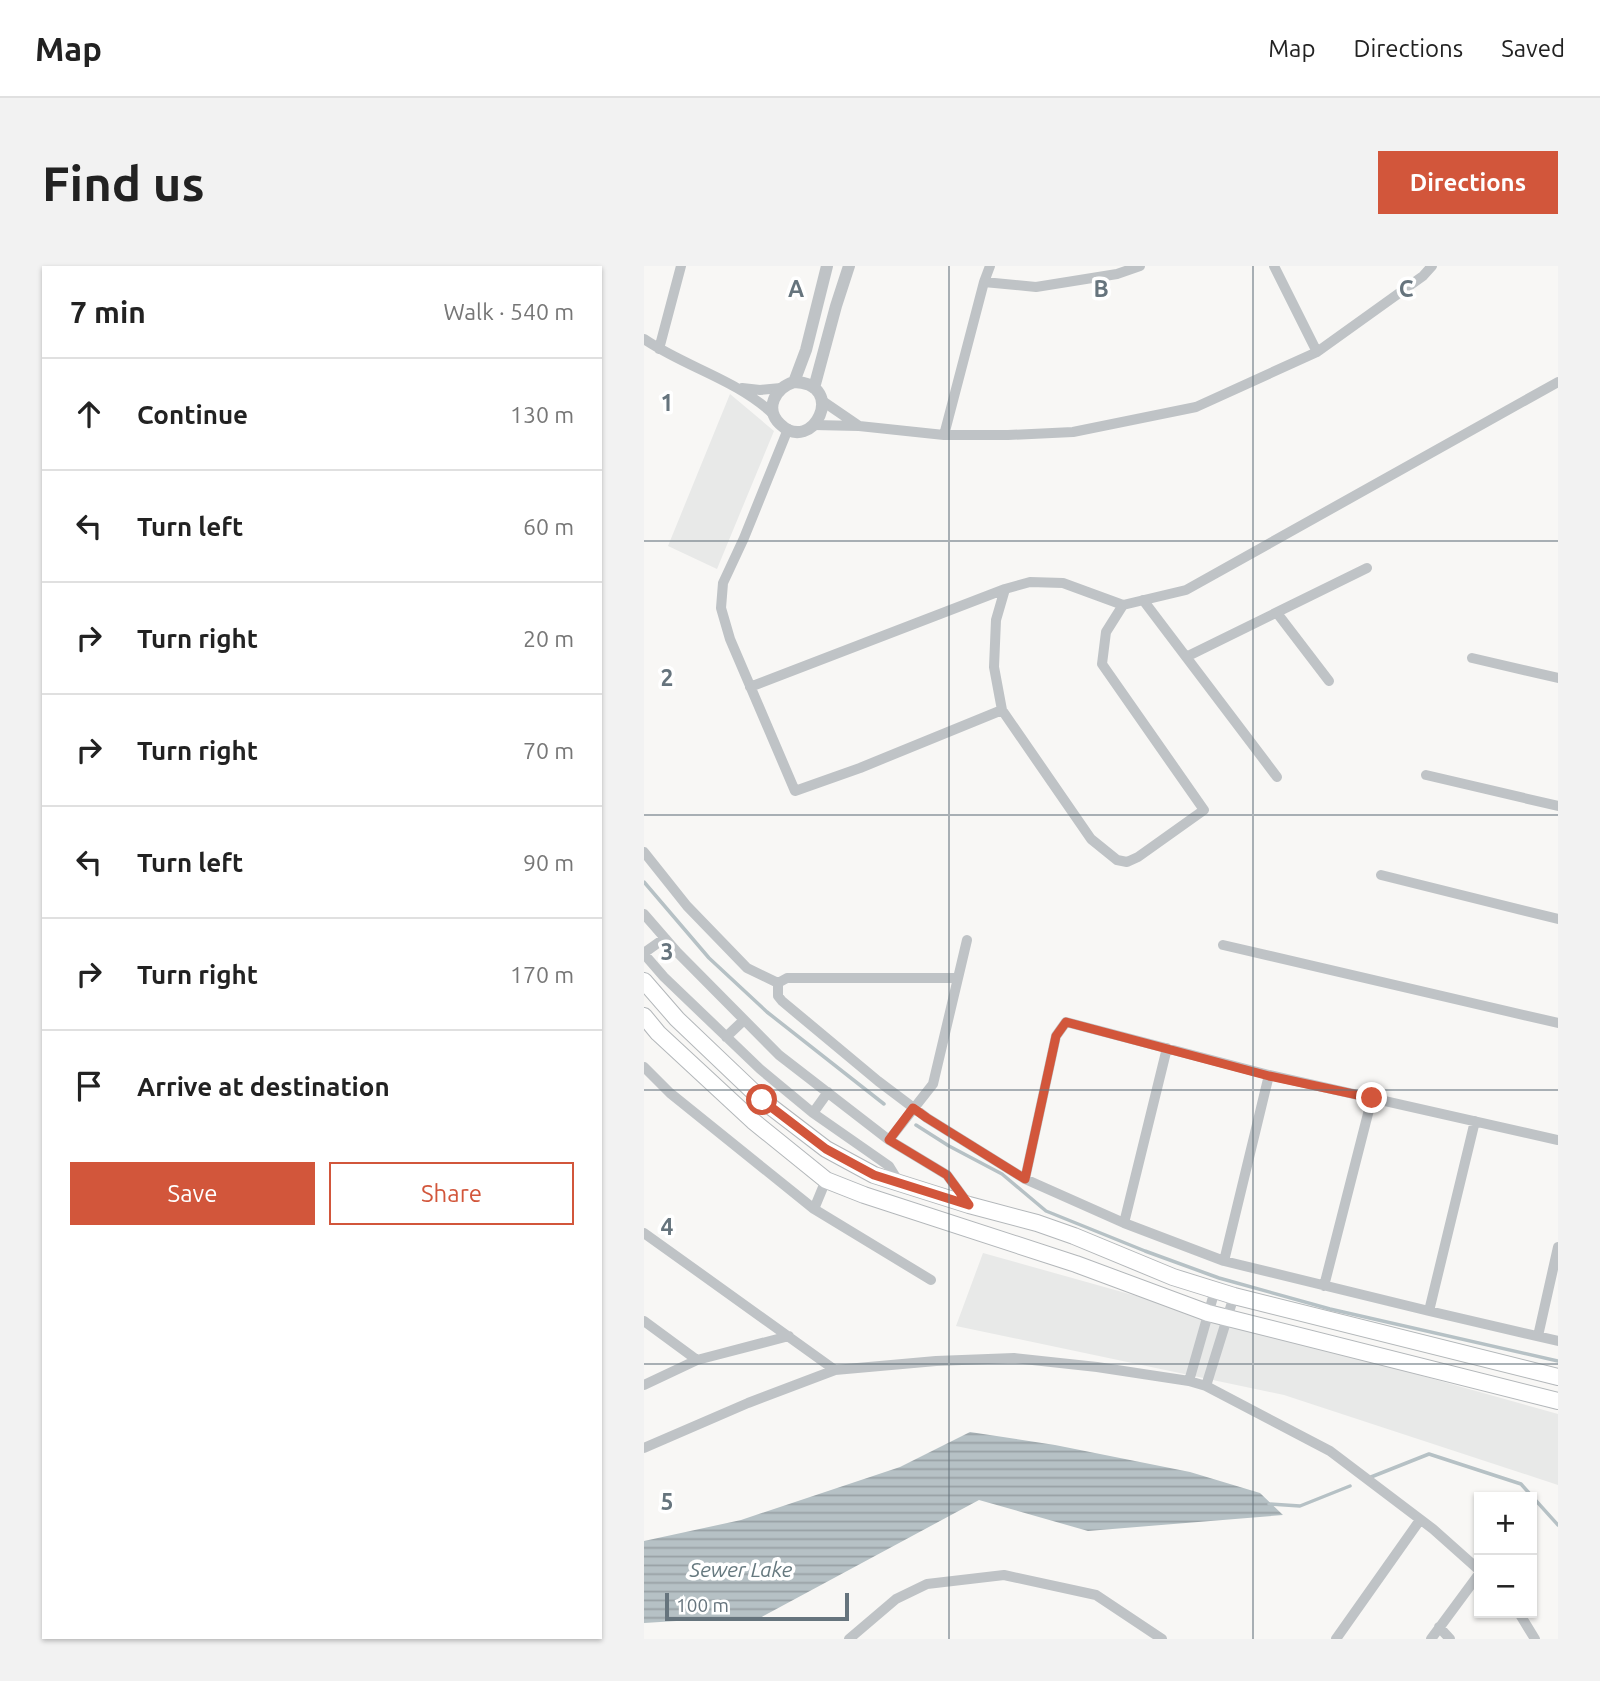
<!DOCTYPE html>
<html lang="en">
<head>
<meta charset="utf-8">
<style>
  body { margin:0; font-family:Ubuntu,sans-serif; background:#f2f2f2; color:#222 }
  .controls { position:absolute; right:21px; bottom:21px; display:grid; overflow:hidden; border-radius:0px; box-shadow:0 2px 5px #0004 }
  .controls button { width:63px; height:63px; display:grid; place-items:center; padding:0; border:0; border-bottom:2px solid #e0e0e0; background:#fff; color:#222; font:35px sans-serif }
  .scale { position:absolute; left:21px; bottom:18px; width:184px; box-sizing:border-box; padding-left:7px; border:4px solid #66747d; border-top:0; font-size:19px; line-height:24px; white-space:nowrap; color:#66747d; -webkit-text-stroke:5px #fff; paint-order:stroke }
  .stop { position:absolute; width:21px; height:21px; margin:-16px; border:5px solid #d2563b; border-radius:50%; background:#fff }
  .stop.end { background:#d2563b; border-color:#fff; box-shadow:0 2px 7px #0008 }
  .list { margin:0; padding:0; list-style:none }
  h2 { display:flex; justify-content:space-between; align-items:center; height:91px; margin:0; padding:0 28px; font-size:30px }
  h2 small { font-size:23px; font-weight:400; color:#767676 }
  .list li { display:grid; grid-template-columns:46px 1fr auto; gap:21px; align-items:center; box-sizing:border-box; height:112px; padding:0 28px; border-top:2px solid #e0e0e0 }
  .list b { display:block; font-size:26px; white-space:nowrap }
  .list em { font-size:23px; font-style:normal; color:#767676 }
  .actions { display:flex; gap:14px; padding:21px 28px }
  .actions a { flex:1; padding:16px 0; border:2px solid #d2563b; border-radius:0px; text-align:center; font-size:24px; color:#d2563b }
  .actions .main { background:#d2563b; color:#fff }
  .icon { flex:none; width:38px; height:38px; fill:none; stroke:currentColor; stroke-width:2; stroke-linecap:round; stroke-linejoin:round }
  .map { position:relative; flex:none; width:914px; height:1373px; overflow:hidden; border-radius:0px }
  header { display:flex; align-items:center; gap:42px; box-sizing:border-box; height:98px; padding:0 35px; background:#fff; border-bottom:2px solid #e0e0e0 }
  header strong { font-size:33px }
  nav { display:flex; gap:38px; margin-inline-start:auto; font-size:24px }
  .intro { display:flex; align-items:center; justify-content:space-between; box-sizing:border-box; height:168px; padding:0 42px }
  h1 { margin:0; font-size:49px }
  .button { padding:18px 32px; border-radius:0px; background:#d2563b; color:#fff; font-size:24px; font-weight:700 }
  main { display:flex; gap:42px; padding:0 42px }
  aside { flex:1; background:#fff; border-radius:0px; box-shadow:0 2px 5px #0004 }
  .map>svg:first-child { display:block }
  .built { fill:#e8e9e8 }
  .water { fill:url(#water-rules) }
  .lines { fill:none; stroke-linecap:round; stroke-linejoin:round }
  .stream { stroke:#b6c1c5; stroke-width:3.5 }
  .primary-casing { stroke:#b3b7ba; stroke-width:18 }
  .minor { stroke:#bfc3c6; stroke-width:10 }
  .tertiary { stroke:#bfc3c6; stroke-width:12 }
  .primary { stroke:#fff; stroke-width:16 }
  .route { stroke:#d2563b; stroke-width:9 }
  .grid { fill:none; stroke:#66747d; stroke-width:2; stroke-opacity:0.55 }
  .labels { text-anchor:middle; stroke-width:7; stroke-linejoin:round; paint-order:stroke }
  .water-label { font-size:21px; font-style:italic; fill:#66797f; stroke:#fff }
  .grid-label { font-size:23px; text-anchor:middle; font-weight:bold; fill:#66747d; stroke:#fff; stroke-width:7; stroke-linejoin:round; paint-order:stroke }
</style>
</head>
<body>
<header>
<strong>Map</strong>
<nav><a>Map</a><a>Directions</a><a>Saved</a></nav>
</header>
<div class="intro"><h1>Find us</h1><a class="button">Directions</a></div>
<main>
<aside>
<h2>7 min<small>Walk · 540 m</small></h2>
<ul class="list">
<li><svg class="icon" aria-label="ahead" viewBox="0 0 24 24"><path d="M12 20V5M6 11l6-6 6 6"/></svg><div><b>Continue</b></div><em>130 m</em></li>
<li><svg class="icon" aria-label="left" viewBox="0 0 24 24"><path d="M17 20v-9H6M10 6l-5 5 5 5"/></svg><div><b>Turn left</b></div><em>60 m</em></li>
<li><svg class="icon" aria-label="right" viewBox="0 0 24 24"><path d="M7 20v-9h11M14 6l5 5-5 5"/></svg><div><b>Turn right</b></div><em>20 m</em></li>
<li><svg class="icon" aria-label="right" viewBox="0 0 24 24"><path d="M7 20v-9h11M14 6l5 5-5 5"/></svg><div><b>Turn right</b></div><em>70 m</em></li>
<li><svg class="icon" aria-label="left" viewBox="0 0 24 24"><path d="M17 20v-9H6M10 6l-5 5 5 5"/></svg><div><b>Turn left</b></div><em>90 m</em></li>
<li><svg class="icon" aria-label="right" viewBox="0 0 24 24"><path d="M7 20v-9h11M14 6l5 5-5 5"/></svg><div><b>Turn right</b></div><em>170 m</em></li>
<li><svg class="icon" aria-label="arrive" viewBox="0 0 24 24"><path d="M6 21V4h12l-3 4 3 4H6"/></svg><div><b>Arrive at destination</b></div></li>
</ul>
<div class="actions"><a class="main">Save</a><a>Share</a></div>
</aside>
<div class="map">
<svg width="914" height="1373" viewBox="0 0 914 1373">
  <defs>
    <pattern id="water-rules" width="6" height="5" patternUnits="userSpaceOnUse" patternTransform="scale(1.75)"><rect width="6" height="5" fill="#b6c1c5"/><path d="M0 2.5h6" fill="none" stroke="#98a1a5"/></pattern>
  </defs>
  <rect width="100%" height="100%" fill="#f8f7f5"/>
  <path class="built" d="M86,128L130,165L73,303L24,280Z
    M339,987L914,1148V1219L640,1129L312,1060Z"/>
  <path class="water" d="M326,1166L411,1179L546,1206L616,1227L639,1249L444,1265L335,1234L112,1354L65,1353L0,1357V1275L97,1254L256,1201Z"/>
  <g class="lines">
    <path class="stream" d="M0,616L65,692L123,746L240,838
      M272,859L305,880L358,908L402,945L501,985L575,1012L686,1043L914,1095
      M727,1211L785,1188L877,1218L914,1259
      M625,1238L656,1240L706,1220"/>
    <defs>
      <path id="primary" d="M0,715L33,753L118,834L182,883L230,909L325,939L393,957L430,970L529,1011L590,1030L914,1111
        M0,750L14,767L109,855L182,914L220,929L432,998L564,1047L914,1135"/>
    </defs>
    <use href="#primary" class="primary-casing"/>
    <path class="minor" d="M630,0L673,86
      M340,16L392,21L473,8L496,0
      M0,73C41,101 91,113 128,147
      M15,83L37,0
      M98,122L116,124L137,122
      M177,134L215,160
      M170,159L215,160L300,169H364L429,166L552,141L673,86L779,10L788,0
      M144,163L100,272L79,317L77,342L86,373L151,525L216,502L358,444L350,401L352,354L361,323L386,316L419,317L479,339L462,366L458,398L560,544L494,591L483,596L473,594L447,573L358,444
      M300,169L340,16L346,0
      M499,334L633,511
      M479,339L542,324L914,116
      M633,347L685,415
      M542,391L723,302
      M828,392L914,412
      M106,421L361,323
      M782,509L914,540
      M0,586L43,640L103,702L134,717
      M737,609L914,653
      M0,648L33,686L135,789L245,874
      M323,674L289,818L245,874L303,909L325,939
      M579,679L914,757
      M0,687L21,672
      M0,688L20,711L116,803L169,847L245,900L256,918
      M134,717V730L138,735L234,815L283,852L381,913L480,957L580,995L785,1045L914,1075
      M134,717L143,712H314
      M82,771L100,754
      M0,801L26,827L170,943L287,1014
      M169,847L184,826
      M381,913L412,770L422,756L625,809L914,874
      M170,943L182,914
      M480,957L523,782
      M0,967L191,1104
      M580,995L625,809
      M680,1020L728,832
      M785,1045L831,855
      M0,1055L53,1094
      M894,1070L914,981
      M545,1115L571,1024
      M0,1119L53,1094L145,1070
      M562,1120L590,1030
      M0,1182L104,1137L191,1104L292,1095L370,1092L453,1101L545,1115L562,1120L686,1185L789,1263L835,1304
      M875,1347L891,1373
      M795,1361L806,1373
      M205,1373L252,1333L283,1318L360,1309L452,1329L518,1373
      M692,1373L776,1254
      M787,1373L835,1308"/>
    <path class="tertiary" d="M150,116C204,117 169,190 136,158C120,143 131,122 150,116Z
      M150,116L162,84L183,0
      M170,122L192,40L205,0"/>
    <use href="#primary" class="primary"/>
  </g>
  <g class="lines">
    <path class="route" d="M118,834L182,883L230,909L325,939L303,909L245,874L269,842L283,852L381,913L412,770L422,756L625,810L728,832"/>
  </g>
  <path class="grid" d="M305,0V1373M609,0V1373M0,275H914M0,549H914M0,824H914M0,1098H914"/>
  <g class="labels">
    <g class="water-label">
      <text x="97" y="1311">Sewer Lake</text>
    </g>
  </g>
  <g class="grid-label">
    <text x="152" y="31">A</text>
    <text x="457" y="31">B</text>
    <text x="762" y="31">C</text>
    <text x="23" y="145">1</text>
    <text x="23" y="420">2</text>
    <text x="23" y="694">3</text>
    <text x="23" y="969">4</text>
    <text x="23" y="1244">5</text>
  </g>
</svg>
<div class="controls">
<button>+</button>
<button>−</button>
</div>
<div class="scale">100 m</div>
<div class="stop" style="left:118px;top:834px"></div>
<div class="stop end" style="left:728px;top:832px"></div>
</div>
</main>
</body>
</html>
